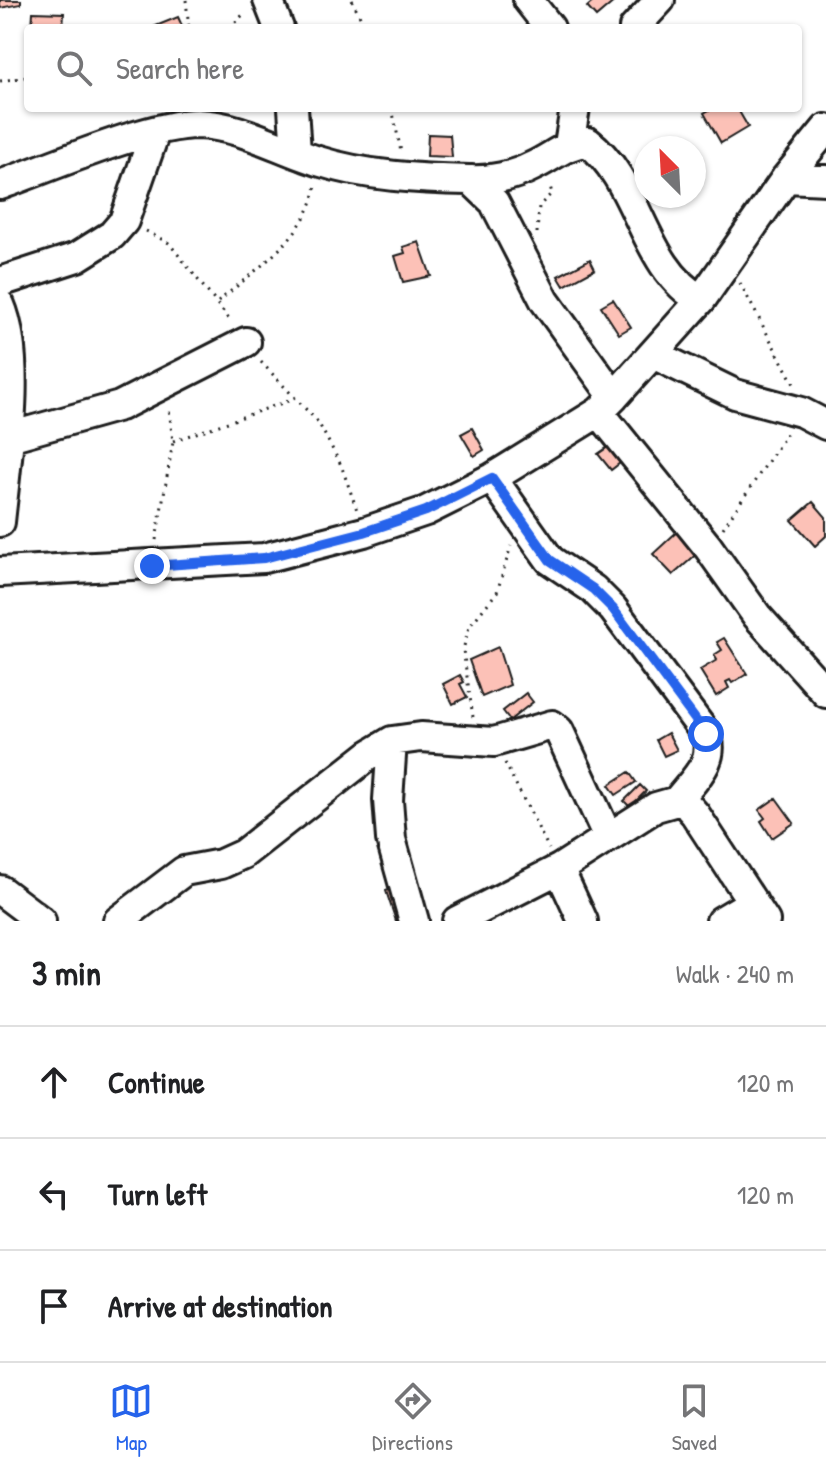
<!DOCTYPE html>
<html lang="en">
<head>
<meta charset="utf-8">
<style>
  body { margin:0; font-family:"Patrick Hand",sans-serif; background:#f6f6f6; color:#202124 }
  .compass { position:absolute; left:634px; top:136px; width:72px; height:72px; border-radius:50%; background:#fff; box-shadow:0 2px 6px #0004; rotate:336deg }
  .stop { position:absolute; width:24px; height:24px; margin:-18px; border:6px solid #2563eb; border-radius:50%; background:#fff }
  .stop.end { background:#2563eb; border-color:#fff; box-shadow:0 2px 8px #0008 }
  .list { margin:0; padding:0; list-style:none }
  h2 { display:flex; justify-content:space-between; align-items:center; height:104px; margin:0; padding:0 32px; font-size:34px }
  h2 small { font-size:26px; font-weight:400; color:#757577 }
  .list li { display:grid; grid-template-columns:52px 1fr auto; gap:24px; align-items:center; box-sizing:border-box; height:112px; padding:0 32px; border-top:2px solid #e0e0e0 }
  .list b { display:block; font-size:30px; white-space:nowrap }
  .list em { font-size:26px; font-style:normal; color:#757577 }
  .icon { flex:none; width:44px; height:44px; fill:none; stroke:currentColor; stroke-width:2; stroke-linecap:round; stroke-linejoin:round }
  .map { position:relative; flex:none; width:826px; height:921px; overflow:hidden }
  .search { position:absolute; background:#fff; box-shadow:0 2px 6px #0004; left:24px; right:24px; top:24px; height:88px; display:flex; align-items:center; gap:20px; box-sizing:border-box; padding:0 28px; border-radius:8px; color:#757577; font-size:30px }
  .sheet { height:440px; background:#fff }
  nav { display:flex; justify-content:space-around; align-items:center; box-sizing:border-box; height:112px; border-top:2px solid #e0e0e0; background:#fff; font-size:22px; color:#757577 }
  nav a { display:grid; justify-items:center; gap:4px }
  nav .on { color:#2563eb }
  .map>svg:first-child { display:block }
  .building { fill:#fcc1b7; stroke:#1c1c1c; stroke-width:2 }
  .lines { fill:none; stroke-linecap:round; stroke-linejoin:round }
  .minor-casing { stroke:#1c1c1c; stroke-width:34 }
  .path { stroke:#1c1c1c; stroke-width:3; stroke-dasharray:2 6; stroke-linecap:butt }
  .minor { stroke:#fff; stroke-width:28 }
  .route { stroke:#2563eb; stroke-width:10 }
</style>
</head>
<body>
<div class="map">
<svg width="826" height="921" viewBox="0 0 826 921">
  <rect width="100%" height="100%" fill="#fff"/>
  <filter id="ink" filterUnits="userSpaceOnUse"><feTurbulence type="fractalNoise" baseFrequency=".0125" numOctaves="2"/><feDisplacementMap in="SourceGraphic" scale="16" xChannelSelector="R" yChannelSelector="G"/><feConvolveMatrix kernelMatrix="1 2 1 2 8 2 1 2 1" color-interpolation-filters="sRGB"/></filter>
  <g filter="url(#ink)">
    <path class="building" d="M0,0H21V4L0,8Z
      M595,0H616L596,17L587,7Z
      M33,12L64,13L63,28L32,27Z
      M178,17L183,28H151Z
      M713,108H737L748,127L721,143L704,113Z
      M428,134L450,135L452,157L427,156Z
      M419,242L431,276L403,282L395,256L405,253L403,247Z
      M590,259L595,269L564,286L558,276Z
      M613,299L631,327L619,334L601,306Z
      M472,428L484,450L474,456L461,434Z
      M608,447L620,463L611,470L598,454Z
      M813,502L826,517V536L815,546L792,520Z
      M680,529L700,551L673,575L653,554Z
      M724,638L747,674L732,683L730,680L726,682L729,688L716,696L700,670L717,660L714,655L722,650L717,642Z
      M498,647L510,685L482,697L469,660Z
      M460,675L464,682L460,684L467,697L453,704L443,684Z
      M526,693L533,702L510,720L503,711Z
      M668,733L677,750L664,756L656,740Z
      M629,772L636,782L616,795L609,785Z
      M640,785L646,791L630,807L624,801Z
      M776,798L794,823L772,838L761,821L765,818L759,810Z
      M398,887L407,921H396L386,891Z"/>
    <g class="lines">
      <defs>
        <path id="minor" d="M268,0L279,28
          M528,0L550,28
          M634,28L660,0
          M293,108L296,152
          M569,145L575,108
          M786,178L826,180
          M471,180L494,202L545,301L614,397
          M0,185C48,168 149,124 197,124C240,125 279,149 318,161C365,176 420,179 469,180C490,181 514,176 533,166C553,157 566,143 588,142C640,182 642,267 701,300
          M0,282L77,257L112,235L124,221L155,132
          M0,305C23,359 6,463 0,522
          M653,354L735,394L801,412L826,425
          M599,412L708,547L757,616L826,693
          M9,437L120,406L246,342
          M492,478L550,560L593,589L613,609L706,734C717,761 693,780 677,801
          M0,572L264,558L364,532L426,511L492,478L599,412L614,397L701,300L786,178L826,129
          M392,741L388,800L391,839L414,921
          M559,869L583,921
          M0,890L41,921
          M118,921L184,871L221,864L243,854L369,755L392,741L421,737L494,742L552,725L559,731L608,837
          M457,921L559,869L656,807L677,801L686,804L695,814L765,921
          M721,921L753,902"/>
      </defs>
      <use href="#minor" class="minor-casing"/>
      <path class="path" d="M186,0L189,28
        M352,0L366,28
        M229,28L246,12
        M0,81L28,77
        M392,108L401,152
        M146,231L169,243L232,323
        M537,233L539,206L552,193L549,183
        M740,283L795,386
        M218,302C255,269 308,237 316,185
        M261,362L318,422L341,465L357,510
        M173,441L294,399
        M723,528L788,432
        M156,540L173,442L169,409
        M473,717L463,650L469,627L497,592L511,546
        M505,763L549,849"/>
      <use href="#minor" class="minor"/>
    </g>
  </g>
  <g class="lines" filter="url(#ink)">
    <path class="route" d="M152,566L264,558L364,532L426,511L492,478L550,560L593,589L613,609L706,734"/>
  </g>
</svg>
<svg class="compass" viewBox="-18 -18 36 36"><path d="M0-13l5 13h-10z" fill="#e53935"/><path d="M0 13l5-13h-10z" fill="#757577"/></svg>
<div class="stop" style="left:706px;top:734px"></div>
<div class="stop end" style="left:152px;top:566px"></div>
<div class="search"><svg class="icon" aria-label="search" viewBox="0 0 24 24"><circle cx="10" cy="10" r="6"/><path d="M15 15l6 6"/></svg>Search here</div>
</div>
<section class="sheet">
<h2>3 min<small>Walk · 240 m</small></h2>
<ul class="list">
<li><svg class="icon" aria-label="ahead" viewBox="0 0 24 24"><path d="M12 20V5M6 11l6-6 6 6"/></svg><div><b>Continue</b></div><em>120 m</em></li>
<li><svg class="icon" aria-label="left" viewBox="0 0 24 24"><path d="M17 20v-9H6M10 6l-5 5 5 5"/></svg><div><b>Turn left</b></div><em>120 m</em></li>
<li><svg class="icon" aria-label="arrive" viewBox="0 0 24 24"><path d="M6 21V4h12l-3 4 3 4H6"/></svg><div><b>Arrive at destination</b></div></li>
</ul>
</section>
<nav>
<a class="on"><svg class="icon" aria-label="map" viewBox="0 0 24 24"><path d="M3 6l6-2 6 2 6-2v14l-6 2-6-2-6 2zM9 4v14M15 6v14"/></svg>Map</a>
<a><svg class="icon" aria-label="directions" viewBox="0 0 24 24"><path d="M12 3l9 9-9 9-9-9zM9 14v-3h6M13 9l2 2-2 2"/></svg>Directions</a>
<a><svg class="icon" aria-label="saved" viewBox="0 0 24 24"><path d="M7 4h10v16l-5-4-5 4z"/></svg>Saved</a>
</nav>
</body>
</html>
